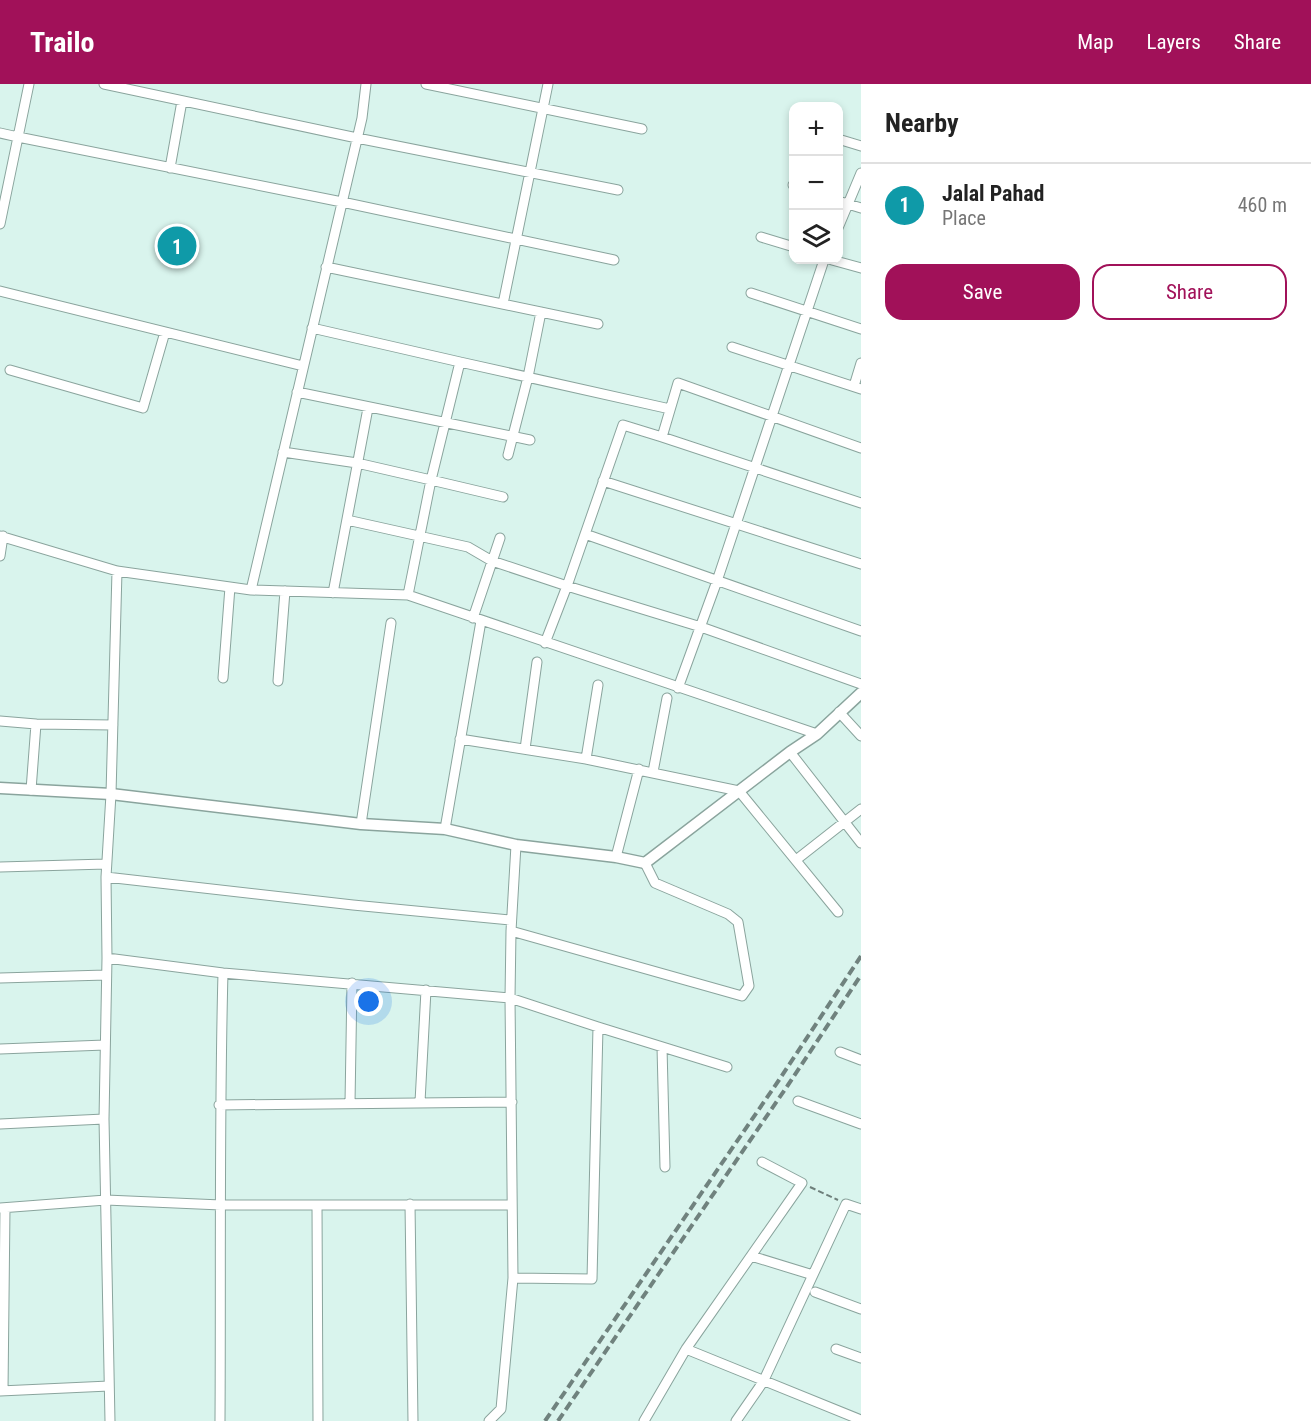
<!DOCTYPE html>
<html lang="en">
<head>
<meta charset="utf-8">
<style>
  body { margin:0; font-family:"Roboto Condensed",sans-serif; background:#f2f2f2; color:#222 }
  .controls { position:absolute; right:18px; top:18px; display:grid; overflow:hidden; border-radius:12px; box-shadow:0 3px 9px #0003 }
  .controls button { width:54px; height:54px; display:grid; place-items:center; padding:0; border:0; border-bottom:2px solid #e0e0e0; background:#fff; color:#222; font:30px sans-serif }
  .you { position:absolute; left:369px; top:918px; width:21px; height:21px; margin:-15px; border:4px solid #fff; border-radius:50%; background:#1a73e8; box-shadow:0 0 0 9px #1a73e833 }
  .badge { display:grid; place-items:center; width:39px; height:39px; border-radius:50%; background:#a11159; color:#fff; font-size:20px; font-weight:700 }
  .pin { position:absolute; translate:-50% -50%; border:3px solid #fff; box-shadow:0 2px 6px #0006 }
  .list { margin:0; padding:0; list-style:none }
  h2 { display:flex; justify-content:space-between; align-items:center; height:78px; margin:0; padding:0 24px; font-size:26px }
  h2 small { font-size:20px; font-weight:400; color:#767676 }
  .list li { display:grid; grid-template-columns:39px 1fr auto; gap:18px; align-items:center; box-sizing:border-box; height:84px; padding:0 24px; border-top:2px solid #e0e0e0 }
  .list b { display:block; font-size:22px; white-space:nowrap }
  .list p { margin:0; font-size:20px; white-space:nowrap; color:#767676 }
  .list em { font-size:20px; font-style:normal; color:#767676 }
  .actions { display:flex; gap:12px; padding:18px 24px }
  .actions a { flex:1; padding:14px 0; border:2px solid #a11159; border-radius:18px; text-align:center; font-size:21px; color:#a11159 }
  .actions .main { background:#a11159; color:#fff }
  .icon { flex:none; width:33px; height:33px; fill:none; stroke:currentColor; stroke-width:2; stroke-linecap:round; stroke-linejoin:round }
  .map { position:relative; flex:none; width:861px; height:1337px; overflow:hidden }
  header { display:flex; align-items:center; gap:36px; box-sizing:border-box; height:84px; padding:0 30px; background:#a11159; color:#fff }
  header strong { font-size:28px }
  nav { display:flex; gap:33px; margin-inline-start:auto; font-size:21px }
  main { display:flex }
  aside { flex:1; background:#fff }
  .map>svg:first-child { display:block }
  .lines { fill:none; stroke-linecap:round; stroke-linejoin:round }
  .minor-casing { stroke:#8aa49d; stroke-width:11 }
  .tertiary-casing { stroke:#8aa49d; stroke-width:13 }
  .path { stroke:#6e7f7b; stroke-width:2; stroke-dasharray:6 3; stroke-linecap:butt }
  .minor { stroke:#fff; stroke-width:9 }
  .tertiary { stroke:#fff; stroke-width:10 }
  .rail { stroke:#70827e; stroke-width:4; stroke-dasharray:9 4.5; stroke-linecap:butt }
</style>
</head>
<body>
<header>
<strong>Trailo</strong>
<nav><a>Map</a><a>Layers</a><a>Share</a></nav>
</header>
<main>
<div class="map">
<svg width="861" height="1337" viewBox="0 0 861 1337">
  <rect width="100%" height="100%" fill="#d9f4ed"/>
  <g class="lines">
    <defs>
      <path id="minor" d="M104,0L357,54L618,106
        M426,0L642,45
        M0,49L18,53L29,0
        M838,55L861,62
        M170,84L182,17
        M793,101H794
        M838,117L861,124
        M0,140L18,53L342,118L614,176
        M838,144L861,89
        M761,153L794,163
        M832,176L861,184
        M326,183L598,240
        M0,207L303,282
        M751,209L861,245
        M503,220L548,0
        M312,244L460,278
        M732,263L861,305
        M10,286L143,324L165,248
        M854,302L861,279
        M297,308L530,356
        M662,353L861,419
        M283,368L357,379L431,396L408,511
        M508,371L528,293L541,228
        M603,397L861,480
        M503,413L431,396L460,278L670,325
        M347,436L468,463L492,477L567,502L623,341L662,353L678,299L861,364
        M585,450L861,547
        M0,452L117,487L251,506L408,511L817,650
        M0,472L3,452
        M251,506L362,34L366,0
        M333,509L368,324
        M473,534L500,454
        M545,559L567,502L701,543L861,600
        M223,594L230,503
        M278,597L285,507
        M678,604L717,497L824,176
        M839,628L861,652
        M0,637L36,640L31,706
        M36,640L113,641
        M460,655L586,675L739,707L838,828
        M525,665L537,578
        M790,668L861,759
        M586,675L598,601
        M653,688L667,614
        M361,740L391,539
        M445,745L481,537
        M616,773L639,685
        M796,776L861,725
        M0,783L106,780
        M106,793L353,821L511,836
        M511,847L742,912L749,902L738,838L728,830L655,799L645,779
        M107,874L223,889L510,914L598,943L727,983
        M0,894L106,891
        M662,963L665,1083
        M0,965L105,961
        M840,968L861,976
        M798,1017L861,1040
        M420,1018L426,906
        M350,1019L352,899
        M219,1021L512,1018
        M0,1040L104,1035
        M410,1120L413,1337
        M317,1121L318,1337
        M0,1124L106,1116L221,1121H511
        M751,1172L813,1191
        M513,1194L592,1195L598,943
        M815,1208L861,1225
        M686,1265L861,1336
        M836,1265L861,1274
        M0,1307L109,1302
        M3,1307L5,1124
        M110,1337L104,1035L107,874L106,793L111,710L117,487
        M220,1337C221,1188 219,1038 223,889
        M489,1337L501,1325L513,1194L510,914L511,847L516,761
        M644,1337L686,1265L802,1099L762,1078
        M736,1337L763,1298L846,1120L861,1125"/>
      <path id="tertiary" d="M0,704L111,710L361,740L445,745L516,761L616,773L645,779L790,668L817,650L861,609"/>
    </defs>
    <use href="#minor" class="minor-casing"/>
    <use href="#tertiary" class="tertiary-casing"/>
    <path class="path" d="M810,1103L838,1116"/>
    <use href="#minor" class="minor"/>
    <use href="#tertiary" class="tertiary"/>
    <path class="rail" d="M545,1337L779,996L861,872
      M558,1337L788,1001L861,891"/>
  </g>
</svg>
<div class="controls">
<button>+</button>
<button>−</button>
<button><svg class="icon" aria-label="layers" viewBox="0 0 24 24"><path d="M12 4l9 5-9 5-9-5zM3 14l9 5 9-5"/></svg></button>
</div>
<div class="you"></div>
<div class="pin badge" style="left:177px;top:162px;background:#0f9aa8">1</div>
</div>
<aside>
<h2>Nearby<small></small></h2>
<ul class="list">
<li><span class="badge" style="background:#0f9aa8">1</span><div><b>Jalal Pahad</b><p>Place</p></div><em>460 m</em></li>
</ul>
<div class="actions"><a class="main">Save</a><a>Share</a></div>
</aside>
</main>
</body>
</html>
